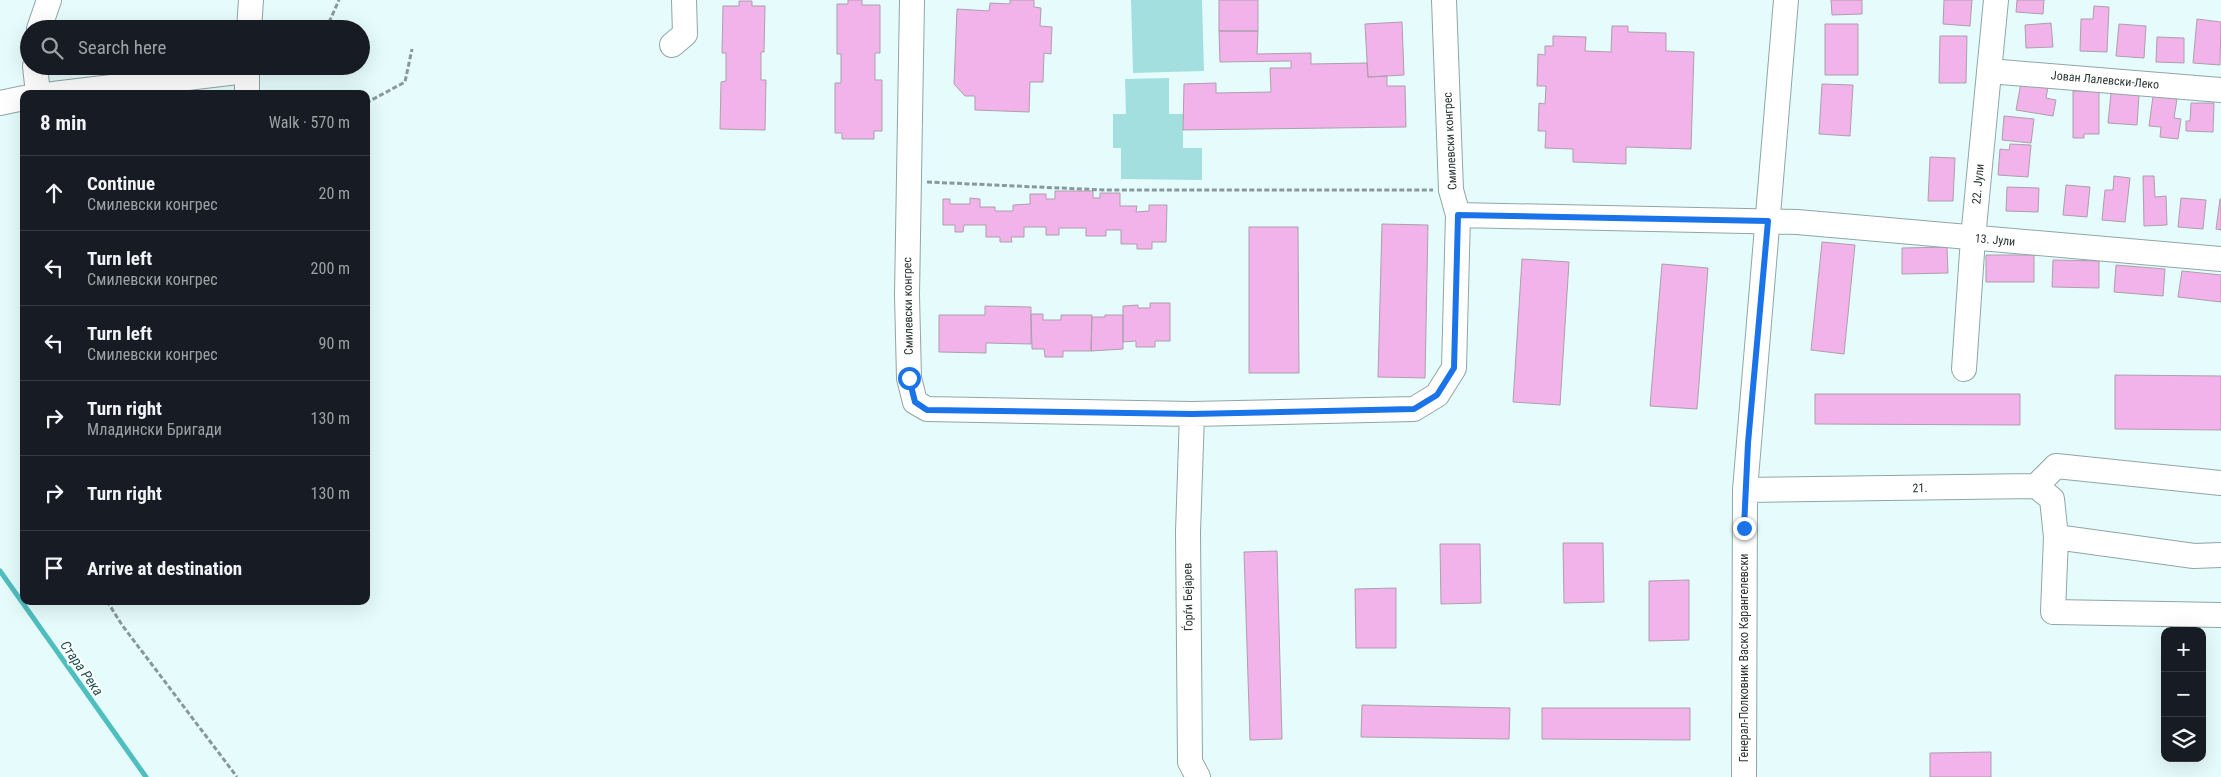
<!DOCTYPE html>
<html lang="en">
<head>
<meta charset="utf-8">
<style>
  body { margin:0; font-family:"Roboto Condensed",sans-serif; background:#242831; color:#f1f3f6 }
  .controls { position:absolute; right:15px; bottom:15px; display:grid; overflow:hidden; border-radius:10px; box-shadow:0 5px 20px #0002 }
  .controls button { width:45px; height:45px; display:grid; place-items:center; padding:0; border:0; border-bottom:1px solid #363941; background:#171b24; color:#f1f3f6; font:25px sans-serif }
  .stop { position:absolute; width:15px; height:15px; margin:-11px; border:4px solid #1a73e8; border-radius:50%; background:#fff }
  .stop.end { background:#1a73e8; border-color:#fff; box-shadow:0 1px 5px #0008 }
  .list { margin:0; padding:0; list-style:none }
  h2 { display:flex; justify-content:space-between; align-items:center; height:65px; margin:0; padding:0 20px; font-size:21px }
  h2 small { font-size:16px; font-weight:400; color:#9ea1a6 }
  .list li { display:grid; grid-template-columns:32px 1fr auto; gap:15px; align-items:center; box-sizing:border-box; height:75px; padding:0 20px; border-top:1px solid #363941 }
  .list b { display:block; font-size:19px; white-space:nowrap }
  .list p { margin:0; font-size:16px; white-space:nowrap; color:#9ea1a6 }
  .list em { font-size:16px; font-style:normal; color:#9ea1a6 }
  .icon { flex:none; width:28px; height:28px; fill:none; stroke:currentColor; stroke-width:2; stroke-linecap:round; stroke-linejoin:round }
  .map { position:relative; flex:none; width:2221px; height:777px; overflow:hidden }
  .search { position:absolute; background:#171b24; box-shadow:0 5px 20px #0002; left:20px; top:20px; width:350px; height:55px; display:flex; align-items:center; gap:12px; box-sizing:border-box; padding:0 18px; border-radius:28px; color:#9ea1a6; font-size:19px }
  .panel { position:absolute; background:#171b24; box-shadow:0 5px 20px #0002; left:20px; top:90px; width:350px; height:515px; border-radius:10px }
  .map>svg:first-child { display:block }
  .green { fill:#a3dfdf }
  .lines { fill:none; stroke-linecap:round; stroke-linejoin:round }
  .stream { stroke:#4fbebf; stroke-width:5 }
  .building { fill:#f1b3e9; stroke:#ad9fab }
  .minor-casing { stroke:#90a5a5; stroke-width:26 }
  .path { stroke:#899898; stroke-width:3; stroke-dasharray:5 2.5; stroke-linecap:butt }
  .minor { stroke:#fff; stroke-width:24 }
  .route { stroke:#1a73e8; stroke-width:6 }
  .labels { text-anchor:middle; stroke-width:4; stroke-linejoin:round; paint-order:stroke }
  .street-label { font-size:12px; fill:#2c3434; stroke:#fff }
  .water-label { font-size:14px; font-style:italic; fill:#215252; stroke:#fff }
</style>
</head>
<body>
<div class="map">
<svg width="2221" height="777" viewBox="0 0 2221 777">
  <rect width="100%" height="100%" fill="#e6fcfc"/>
  <path class="green" d="M1131,0H1202L1204,71L1133,73Z
    M1169,78V114H1183V148H1202V180L1121,179V148H1113V114H1126L1125,79Z"/>
  <g class="lines">
    <path class="stream" d="M0,571L146,777"/>
  </g>
  <path class="building" d="M848,0H862V5H880V53H875V80H882V131H874V139H842V133H835V83H841V54H837V4H848Z
    M1010,0H1034V7L1041,8L1040,26L1052,27L1051,54L1044,53L1043,82H1030L1029,112L975,110V96H965L954,84L957,9L989,11L990,3L1010,4Z
    M1219,0H1258V31H1219Z
    M1831,0H1862V14L1832,15Z
    M1944,0H1972L1970,26L1943,24Z
    M2017,0H2044L2043,14L2016,12Z
    M739,1H752V6H765L764,52H761V80H766L765,130L720,129L721,82L726,81V53H722L723,6H739Z
    M2094,6L2109,7L2107,52L2080,51L2081,19H2093Z
    M2197,19L2221,22L2220,65L2193,63Z
    M65,21L82,29H61Z
    M1402,22L1404,75L1368,77L1365,24Z
    M2051,23L2053,47L2026,48L2025,25Z
    M1825,24H1858V75H1825Z
    M2119,24L2146,26L2144,58L2116,56Z
    M1612,26H1628V32L1666,33V51L1694,52L1691,149L1626,147V164L1573,162V149L1545,148L1546,131H1538L1539,103L1545,104L1546,86H1537L1538,54L1545,55V46H1553V36L1586,37L1585,51L1611,52Z
    M1219,31H1258L1257,54L1311,53V64L1367,63L1368,77L1387,76V86H1405L1406,127L1183,130L1184,84L1216,83V93L1271,92L1270,68H1291V61L1220,62Z
    M1940,36H1967L1966,83H1939Z
    M2157,37L2184,38V63L2156,62Z
    M2021,83L2048,87L2046,98L2056,100L2053,116L2016,110Z
    M1822,84L1853,85L1850,136L1819,134Z
    M2073,91H2099V134H2084V138H2073Z
    M2111,93L2139,95L2137,125L2108,123Z
    M2153,96L2177,99L2174,118L2181,119L2178,139L2160,137L2161,127L2149,126Z
    M2191,103H2214L2213,132L2186,131V121H2190Z
    M2004,116L2034,119L2031,143L2002,140Z
    M2010,144L2031,145L2028,177L1998,175L2000,149L2009,150Z
    M1930,157L1955,158L1953,201H1928Z
    M2114,176L2130,178L2125,222L2102,220L2105,190H2113Z
    M2143,176H2154L2155,197L2166,196L2167,225L2144,226Z
    M2066,185L2090,187L2087,217L2063,215Z
    M2007,187L2039,188L2038,212L2006,211Z
    M1055,191H1093V198H1100V193H1120V206H1137L1136,212L1149,211V205H1167L1166,242H1152V249H1137V244H1121V230H1106V236H1086V228H1059V235H1046V227H1024V237H1011L1012,242H1000V237H986V225H964L963,232H955V225H943V199H950V204H970V198L980,199V207H995V211H1013V205L1030,204V194H1046V199H1055Z
    M2181,198L2206,200L2203,229L2178,227Z
    M2220,199H2221V230L2216,229Z
    M1382,224L1428,225L1425,378L1378,377Z
    M1249,227H1298L1299,373H1249Z
    M1822,242L1855,245L1844,354L1811,350Z
    M1947,247L1948,273L1902,274V248Z
    M1986,255H2034V282H1986Z
    M1522,259L1569,262L1560,405L1513,402Z
    M2053,260L2099,261V288L2052,287Z
    M1662,264L1708,268L1697,409L1650,406Z
    M2116,265L2165,269L2163,296L2114,292Z
    M2182,271L2221,275V302L2178,297Z
    M1150,303H1170V341H1155V347H1136V341L1123,342V306L1138,305V308H1150Z
    M985,306L1031,307V344L986,343V353L939,352V315H985Z
    M1031,314H1043V320H1061V315H1092L1091,351H1063V357H1045L1044,349H1032Z
    M1105,315H1123V349L1091,351L1092,317H1105Z
    M2115,375L2221,376V430L2115,429Z
    M1815,394H2020V425L1815,424Z
    M1563,543H1603L1604,602L1564,603Z
    M1440,544H1480L1481,603L1441,604Z
    M1277,551L1282,739L1250,740L1244,552Z
    M1689,580V640L1649,641V581Z
    M1396,588V648H1356L1355,589Z
    M1362,705L1510,708L1509,739L1361,737Z
    M1542,708H1690V740L1542,739Z
    M1991,752V777H1930V753Z"/>
  <g class="lines">
    <defs>
      <path id="minor" d="M912,0L907,295L909,378L915,402L927,409L1192,414L1414,409L1437,395L1454,368L1458,215L1451,190L1444,0
        M39,29L49,0
        M249,29L251,0
        M672,45L685,34L684,0
        M35,66L38,94
        M247,66V94
        M1989,71L2221,90
        M53,94L246,71
        M0,103L24,98
        M1458,215L1797,222L2221,259
        M1964,369L1973,238L1996,0
        M1192,414L1188,532L1190,762L1198,777
        M2036,486L2056,466L2221,483
        M1745,490L2036,486L2052,499L2056,537L2053,612L2221,615
        M2056,537L2194,556L2221,555
        M1744,777L1745,490L1786,0"/>
    </defs>
    <use href="#minor" class="minor-casing"/>
    <path class="path" d="M326,29L339,0
      M366,103L405,82L412,49
      M927,182L1104,190H1433
      M107,601L122,625L237,777"/>
    <use href="#minor" class="minor"/>
  </g>
  <g class="lines">
    <path class="route" d="M909,378L915,402L927,410L1192,414L1414,409L1437,395L1454,368L1458,215L1768,221L1748,443L1744,528"/>
  </g>
  <g class="labels">
    <g class="street-label">
      <text transform="translate(2105 80) rotate(5)" y="4">Јован Лалевски-Леко</text>
      <text transform="translate(1450 141) rotate(-93)" y="4">Смилевски конгрес</text>
      <text transform="translate(1978 184) rotate(-85)" y="4">22. Јули</text>
      <text transform="translate(1995 240) rotate(5)" y="4">13. Јули</text>
      <text transform="translate(908 306) rotate(-91)" y="4">Смилевски конгрес</text>
      <text transform="translate(1920 488) rotate(-1)" y="4">21.</text>
      <text transform="translate(1188 597) rotate(-91)" y="4">Ѓорѓи Бејарев</text>
      <text transform="translate(1744 658) rotate(-90)" y="4">Генерал-Полковник Васко Карангелевски</text>
    </g>
    <g class="water-label">
      <text transform="translate(82 668) rotate(55)" y="5">Стара Река</text>
    </g>
  </g>
</svg>
<div class="controls">
<button>+</button>
<button>−</button>
<button><svg class="icon" aria-label="layers" viewBox="0 0 24 24"><path d="M12 4l9 5-9 5-9-5zM3 14l9 5 9-5"/></svg></button>
</div>
<div class="stop" style="left:909px;top:378px"></div>
<div class="stop end" style="left:1744px;top:528px"></div>
<div class="search"><svg class="icon" aria-label="search" viewBox="0 0 24 24"><circle cx="10" cy="10" r="6"/><path d="M15 15l6 6"/></svg>Search here</div>
<section class="panel">
<h2>8 min<small>Walk · 570 m</small></h2>
<ul class="list">
<li><svg class="icon" aria-label="ahead" viewBox="0 0 24 24"><path d="M12 20V5M6 11l6-6 6 6"/></svg><div><b>Continue</b><p>Смилевски конгрес</p></div><em>20 m</em></li>
<li><svg class="icon" aria-label="left" viewBox="0 0 24 24"><path d="M17 20v-9H6M10 6l-5 5 5 5"/></svg><div><b>Turn left</b><p>Смилевски конгрес</p></div><em>200 m</em></li>
<li><svg class="icon" aria-label="left" viewBox="0 0 24 24"><path d="M17 20v-9H6M10 6l-5 5 5 5"/></svg><div><b>Turn left</b><p>Смилевски конгрес</p></div><em>90 m</em></li>
<li><svg class="icon" aria-label="right" viewBox="0 0 24 24"><path d="M7 20v-9h11M14 6l5 5-5 5"/></svg><div><b>Turn right</b><p>Младински Бригади</p></div><em>130 m</em></li>
<li><svg class="icon" aria-label="right" viewBox="0 0 24 24"><path d="M7 20v-9h11M14 6l5 5-5 5"/></svg><div><b>Turn right</b></div><em>130 m</em></li>
<li><svg class="icon" aria-label="arrive" viewBox="0 0 24 24"><path d="M6 21V4h12l-3 4 3 4H6"/></svg><div><b>Arrive at destination</b></div></li>
</ul>
</section>
</div>
</body>
</html>
